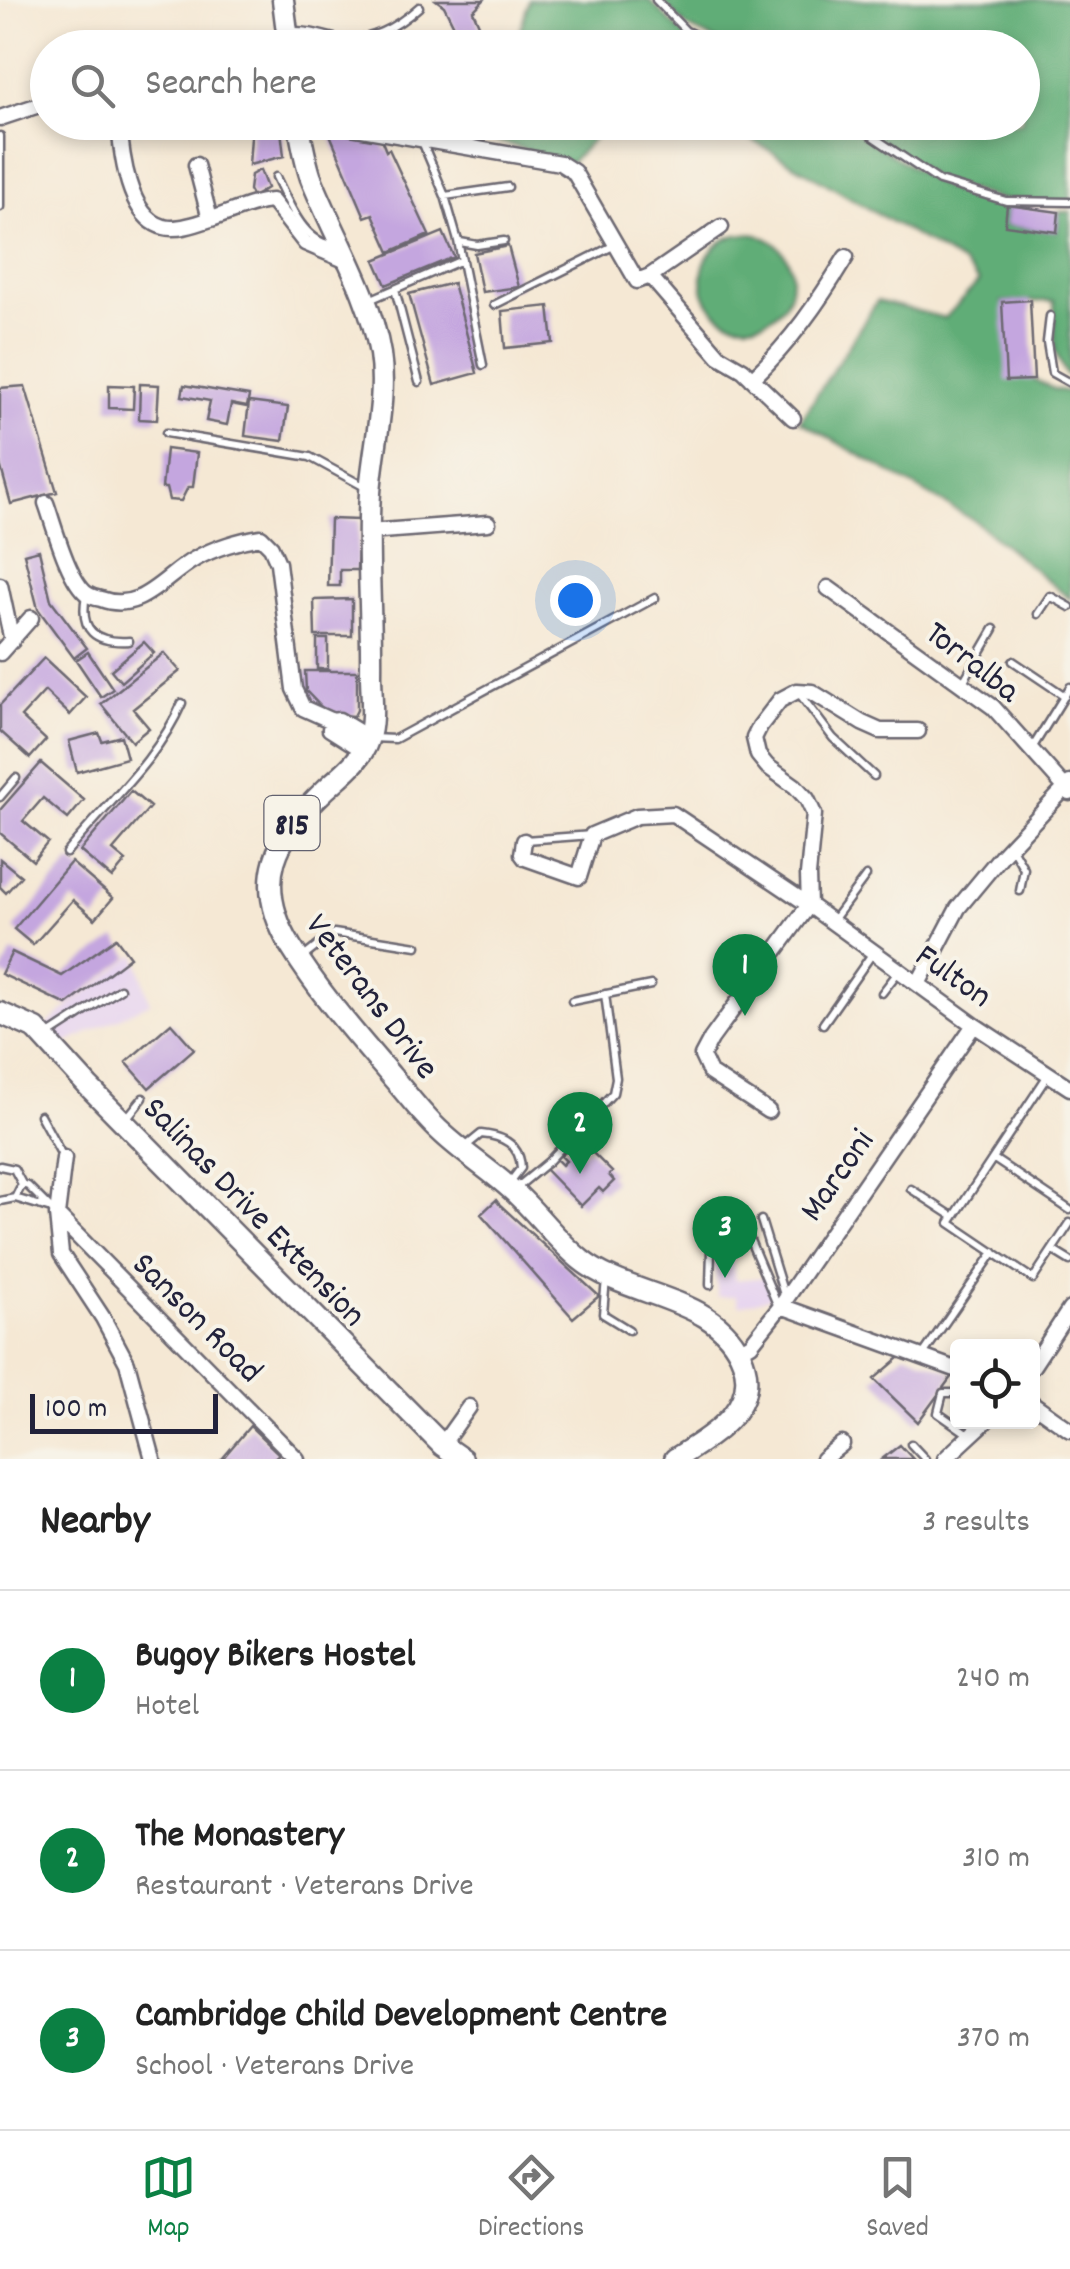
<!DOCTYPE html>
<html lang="en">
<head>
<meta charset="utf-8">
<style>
  body { margin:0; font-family:Dekko,sans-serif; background:#f2f2f2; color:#222 }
  .controls { position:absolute; right:30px; bottom:30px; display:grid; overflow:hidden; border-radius:10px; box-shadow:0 5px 15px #0003 }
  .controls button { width:90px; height:90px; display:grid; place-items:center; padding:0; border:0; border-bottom:2px solid #e0e0e0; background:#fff; color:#222; font:50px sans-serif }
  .scale { position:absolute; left:30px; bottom:25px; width:188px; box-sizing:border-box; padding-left:10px; border:5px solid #22223b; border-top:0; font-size:28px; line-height:35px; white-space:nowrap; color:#22223b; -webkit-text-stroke:8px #f7f3e8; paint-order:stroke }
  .you { position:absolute; left:575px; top:600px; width:35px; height:35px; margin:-25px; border:8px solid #fff; border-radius:50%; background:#1a73e8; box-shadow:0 0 0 15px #1a73e833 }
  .badge { display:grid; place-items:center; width:65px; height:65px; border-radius:50%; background:#0b8043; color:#fff; font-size:32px; font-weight:700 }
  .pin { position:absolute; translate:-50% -82px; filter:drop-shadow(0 2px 5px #0008) }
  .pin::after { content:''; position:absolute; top:52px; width:35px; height:30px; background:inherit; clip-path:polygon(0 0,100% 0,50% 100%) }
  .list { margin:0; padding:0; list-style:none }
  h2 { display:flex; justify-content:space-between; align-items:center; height:130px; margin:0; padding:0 40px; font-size:42px }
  h2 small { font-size:32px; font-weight:400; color:#767676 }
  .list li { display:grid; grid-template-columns:65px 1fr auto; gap:30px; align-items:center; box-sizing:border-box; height:180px; padding:0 40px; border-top:2px solid #e0e0e0 }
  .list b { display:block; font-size:38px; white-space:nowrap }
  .list p { margin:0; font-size:32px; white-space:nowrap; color:#767676 }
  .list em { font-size:32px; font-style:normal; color:#767676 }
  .icon { flex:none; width:55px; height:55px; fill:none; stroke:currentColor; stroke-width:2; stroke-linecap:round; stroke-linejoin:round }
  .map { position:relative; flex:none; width:1070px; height:1459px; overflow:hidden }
  .search { position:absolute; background:#fff; box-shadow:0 5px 15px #0003; left:30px; right:30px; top:30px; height:110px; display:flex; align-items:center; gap:25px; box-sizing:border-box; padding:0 35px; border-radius:55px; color:#767676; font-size:38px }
  .sheet { height:670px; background:#fff }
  nav { display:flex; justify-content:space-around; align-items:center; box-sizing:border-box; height:140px; border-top:2px solid #e0e0e0; background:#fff; font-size:28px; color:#767676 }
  nav a { display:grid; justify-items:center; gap:5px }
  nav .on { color:#0b8043 }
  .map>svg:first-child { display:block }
  .built { fill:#e6d3f0 }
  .forest { fill:#61ad77; stroke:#426859; stroke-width:2.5 }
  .building { fill:#c4a6df }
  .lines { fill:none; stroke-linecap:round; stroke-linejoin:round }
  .lane-casing { stroke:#6c6771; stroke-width:11 }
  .street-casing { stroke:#6c6771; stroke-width:19 }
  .secondary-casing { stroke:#6c6771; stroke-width:25 }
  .primary-casing { stroke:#6c6771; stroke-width:25 }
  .lane { stroke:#fff; stroke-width:6 }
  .street { stroke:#fff; stroke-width:14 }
  .secondary { stroke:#fff; stroke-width:20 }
  .primary { stroke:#fff; stroke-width:20 }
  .labels { text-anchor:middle; stroke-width:8; stroke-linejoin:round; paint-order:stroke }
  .shield { fill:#f7f3e8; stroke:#62616f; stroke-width:2.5 }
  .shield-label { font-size:32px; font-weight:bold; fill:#22223b }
  .street-label { font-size:35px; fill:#22223b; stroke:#f7f3e8 }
</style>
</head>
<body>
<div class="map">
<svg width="1070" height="1459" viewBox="0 0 1070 1459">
  <rect width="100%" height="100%" fill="#f7f3e8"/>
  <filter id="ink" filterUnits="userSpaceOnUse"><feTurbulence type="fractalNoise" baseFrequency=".01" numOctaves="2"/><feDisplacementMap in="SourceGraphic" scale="20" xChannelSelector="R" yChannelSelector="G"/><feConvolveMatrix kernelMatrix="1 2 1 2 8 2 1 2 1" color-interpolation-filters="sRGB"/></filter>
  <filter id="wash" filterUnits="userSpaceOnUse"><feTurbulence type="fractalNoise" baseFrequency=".0048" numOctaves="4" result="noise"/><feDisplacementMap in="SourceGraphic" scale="40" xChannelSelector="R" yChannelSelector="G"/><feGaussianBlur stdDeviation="2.25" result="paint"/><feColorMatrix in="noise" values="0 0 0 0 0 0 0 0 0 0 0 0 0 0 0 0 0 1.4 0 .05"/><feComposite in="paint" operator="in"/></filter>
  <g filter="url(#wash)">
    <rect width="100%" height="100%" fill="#f5e8d4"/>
    <path class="built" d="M136,954L150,1003L63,1045L46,1025Z
      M731,1248L735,1280L768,1277L772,1297L739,1306L736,1296L718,1297L712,1250Z"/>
    <path class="forest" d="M529,0H649L682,33L713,47H515Z
      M661,0H1070V202L1006,201L939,181L855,123L1022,122V48L730,47L688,28Z
      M492,123H608L570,163L487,138Z
      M723,123H842L944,188L1007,205L1005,225L1057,232L1059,212L1070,211V377L1066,375L1055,351L1054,301L1002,302L1034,380L1054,389L1070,392V599L975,521L800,421L877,301L945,318L979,281L963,264Z
      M702 279a45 45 0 1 1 90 0a45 45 0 1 1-90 0Z"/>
    <g id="blocks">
      <path class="building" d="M436,0H484L473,11L489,48H465L444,6Z
        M280,122L284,156L249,165L252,123Z
        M329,132L381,139L386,151L389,149L429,235L390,252L373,214L365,217Z
        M260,170L267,188L253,197L249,190L251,175Z
        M1007,205L1059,212L1057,232L1005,225Z
        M443,232L454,257L386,285L375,260Z
        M508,246L519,287L482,292L474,253Z
        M453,283L477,373L434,385L409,294Z
        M1030,300L1034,380L1006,381L1002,302Z
        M549,306L553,343L505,348L502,311Z
        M140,384L159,385L157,420L139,419Z
        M109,385L134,386L133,409L109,408Z
        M184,385L249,396L247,407L231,404L227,425L206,421L210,401L182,396Z
        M25,386L57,492L11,504L0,464V388Z
        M249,402L288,407L283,441L245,436Z
        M166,449L197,453L193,487H188L181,501L169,500L166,488H162Z
        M330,519L359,520L357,570H340V586H328Z
        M39,550L51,600L87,648L74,658L38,609L24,554Z
        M352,599V636H315L314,600Z
        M317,639H328V669H317Z
        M144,642L154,653L121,682L111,670Z
        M88,652L113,689L101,697L76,660Z
        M164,653L180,671L133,709L149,728L132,742L101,704Z
        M44,658L86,697L70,715L45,691L21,717L46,740L30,758L0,731V705Z
        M305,671H357V710L354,716L328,714L306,691Z
        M99,733L102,741L121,736L127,758L77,772L69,741Z
        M41,763L84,800L68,819L43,798L23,821L48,842L33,861L0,833V810Z
        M131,791L150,807L113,850L126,861L112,878L80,851Z
        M0,859L21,876L6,893L0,887Z
        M71,862L113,898L95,919L73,900L33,945L14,929Z
        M116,938L130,957L67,1005L1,974L12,952L62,976Z
        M171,1023L194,1049L149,1088L126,1062Z
        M572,1145L582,1154L588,1148L612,1172L609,1175L614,1181L603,1192L599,1188L581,1206L545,1169L556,1159L562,1165L566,1161L561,1156Z
        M496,1200L499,1204L599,1296L573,1318L481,1214Z
        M905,1353L954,1373L918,1422L874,1379Z
        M250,1426L279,1454L273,1459H222Z
        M900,1445L913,1459H882Z"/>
    </g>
  </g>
  <g filter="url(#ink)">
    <use href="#blocks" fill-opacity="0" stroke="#6c6771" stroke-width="2.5"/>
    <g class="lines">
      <defs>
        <path id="lane" d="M656,0L686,31L722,48
          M290,31C308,30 322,35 338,39C368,44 398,26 419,7
          M851,122L939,181L1006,201L1070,202
          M0,136V207
          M421,139L445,196L458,241L483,365
          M276,177C289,203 305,247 338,245
          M445,196L508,187
          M460,242L477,245L504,241
          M395,289L419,382
          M367,301L462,260
          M494,305L615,245
          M1050,316L1047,342L1052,373L1070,383
          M166,433L310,457L365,487
          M86,595C79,631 95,643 129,641
          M1038,614L1050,596L1070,607
          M1013,661L1065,696
          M962,684L994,629
          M798,692L833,738L874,776
          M371,738L395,739L655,598
          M1031,750L1070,687
          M0,797L16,778
          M525,840L592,835
          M1012,848L1024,869L1020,891
          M66,853C106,804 157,761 182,703
          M834,919L866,876
          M301,959L334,933L417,946
          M882,993L899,971
          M572,1001L651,985
          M823,1024L872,954
          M46,1037L120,989
          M1048,1075L950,1223L1033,1279L1070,1223
          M40,1115L63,1157
          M125,1120L143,1098
          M465,1147L481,1134C503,1136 520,1144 521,1168L511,1181
          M994,1159L1070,1210
          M0,1166L14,1169L22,1184L15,1198L0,1201
          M22,1184L28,1186L54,1212
          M911,1189L954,1217
          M514,1190L548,1162L613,1093L616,1078L605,994
          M15,1198L48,1208
          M761,1220L785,1298
          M1052,1250L1070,1261
          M606,1278L603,1314L629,1330
          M710,1285L711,1250C722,1242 735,1234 749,1238L779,1309
          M922,1356L994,1252
          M958,1393H943L938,1413L968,1434
          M911,1444L925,1459"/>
        <path id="street" d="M0,118L48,102
          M119,122C121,152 128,218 164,227C177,231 199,223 211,219C231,213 251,202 272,201L305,243L347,261
          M321,122L560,163L574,172L637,281L650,276L721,227
          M196,165L210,219
          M650,276L719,356L743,370L793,418
          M752,379C791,342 818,303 846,257
          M46,503C54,525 68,580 87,594C91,597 96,598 101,599C141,614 164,576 195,559C214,548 240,540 261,537L271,547L278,563L294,689L303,708L332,721L339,720L369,738
          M368,532L488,523
          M0,585L12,641
          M828,588L993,707L1070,793
          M0,653L31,618
          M332,721L330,729L363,750
          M524,841L522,854L525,858L579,877L592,835L637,816L673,814L809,905L974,1025L1070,1088
          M918,984L958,908L1002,855L1070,783
          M768,1111L710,1073L702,1056L711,1039L809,905L808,875L814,814L807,799L795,786L767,766L758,755L754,738L760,726L780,700L797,691L812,692L862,723L880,731H918
          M64,1158L57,1215L61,1254L103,1318L127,1363L153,1459
          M57,1215L297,1459
          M781,1306L958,1370
          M739,1351L751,1344L781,1306L974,1025
          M1032,1367L1070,1309
          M1032,1403L1070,1430
          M442,1445L469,1407
          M823,1459L842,1444
          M945,1459L985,1422"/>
        <path id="secondary" d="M0,1013L36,1029L88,1086L442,1445L462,1459"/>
        <path id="primary" d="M283,0L289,48
          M298,122C302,141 305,161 311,178C334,236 370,293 380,354C387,399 373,449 370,493C366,554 372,614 371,674C371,694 375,721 368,740C361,761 342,774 326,789C275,837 251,881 291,947C320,994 357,1036 392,1077C408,1095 423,1116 441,1132C463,1153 489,1169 511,1189C536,1211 555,1239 581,1260C629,1299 719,1295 743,1361C760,1410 709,1437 675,1459"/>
      </defs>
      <use href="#lane" class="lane-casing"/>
      <use href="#street" class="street-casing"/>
      <use href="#secondary" class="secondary-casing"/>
      <use href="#primary" class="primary-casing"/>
      <use href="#lane" class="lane"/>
      <use href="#street" class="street"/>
      <use href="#secondary" class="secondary"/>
      <use href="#primary" class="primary"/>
    </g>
  </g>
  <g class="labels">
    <rect class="shield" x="264.5" y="796" width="55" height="54" rx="8"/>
    <g class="shield-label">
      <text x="292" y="834">815</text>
    </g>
    <g class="street-label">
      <text transform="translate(974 660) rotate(38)" y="12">Torralba</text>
      <text transform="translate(955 974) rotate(35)" y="12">Fulton</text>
      <text transform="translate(374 995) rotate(53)" y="12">Veterans Drive</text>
      <text transform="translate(835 1174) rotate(-55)" y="12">Marconi</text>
      <text transform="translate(256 1210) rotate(46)" y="12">Salinas Drive Extension</text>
      <text transform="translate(199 1316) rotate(45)" y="12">Sanson Road</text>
    </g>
  </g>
</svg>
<div class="controls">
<button><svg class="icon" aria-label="locate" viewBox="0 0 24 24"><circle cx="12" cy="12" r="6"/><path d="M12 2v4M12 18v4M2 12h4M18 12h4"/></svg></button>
</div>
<div class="scale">100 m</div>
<div class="you"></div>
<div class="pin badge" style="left:745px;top:1016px">1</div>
<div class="pin badge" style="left:580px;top:1174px">2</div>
<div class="pin badge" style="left:725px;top:1278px">3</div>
<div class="search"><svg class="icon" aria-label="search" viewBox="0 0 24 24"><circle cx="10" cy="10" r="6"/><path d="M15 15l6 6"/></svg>Search here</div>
</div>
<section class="sheet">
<h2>Nearby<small>3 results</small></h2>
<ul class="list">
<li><span class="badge">1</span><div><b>Bugoy Bikers Hostel</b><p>Hotel</p></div><em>240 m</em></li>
<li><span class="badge">2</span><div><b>The Monastery</b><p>Restaurant · Veterans Drive</p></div><em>310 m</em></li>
<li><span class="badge">3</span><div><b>Cambridge Child Development Centre</b><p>School · Veterans Drive</p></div><em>370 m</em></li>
</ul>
</section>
<nav>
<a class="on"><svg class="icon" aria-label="map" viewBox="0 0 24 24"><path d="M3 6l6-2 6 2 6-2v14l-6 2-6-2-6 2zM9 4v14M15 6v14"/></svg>Map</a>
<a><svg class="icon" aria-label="directions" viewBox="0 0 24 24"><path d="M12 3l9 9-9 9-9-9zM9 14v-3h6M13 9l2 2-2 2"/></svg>Directions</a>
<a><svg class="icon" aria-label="saved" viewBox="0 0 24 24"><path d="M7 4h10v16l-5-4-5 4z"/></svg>Saved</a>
</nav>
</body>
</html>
